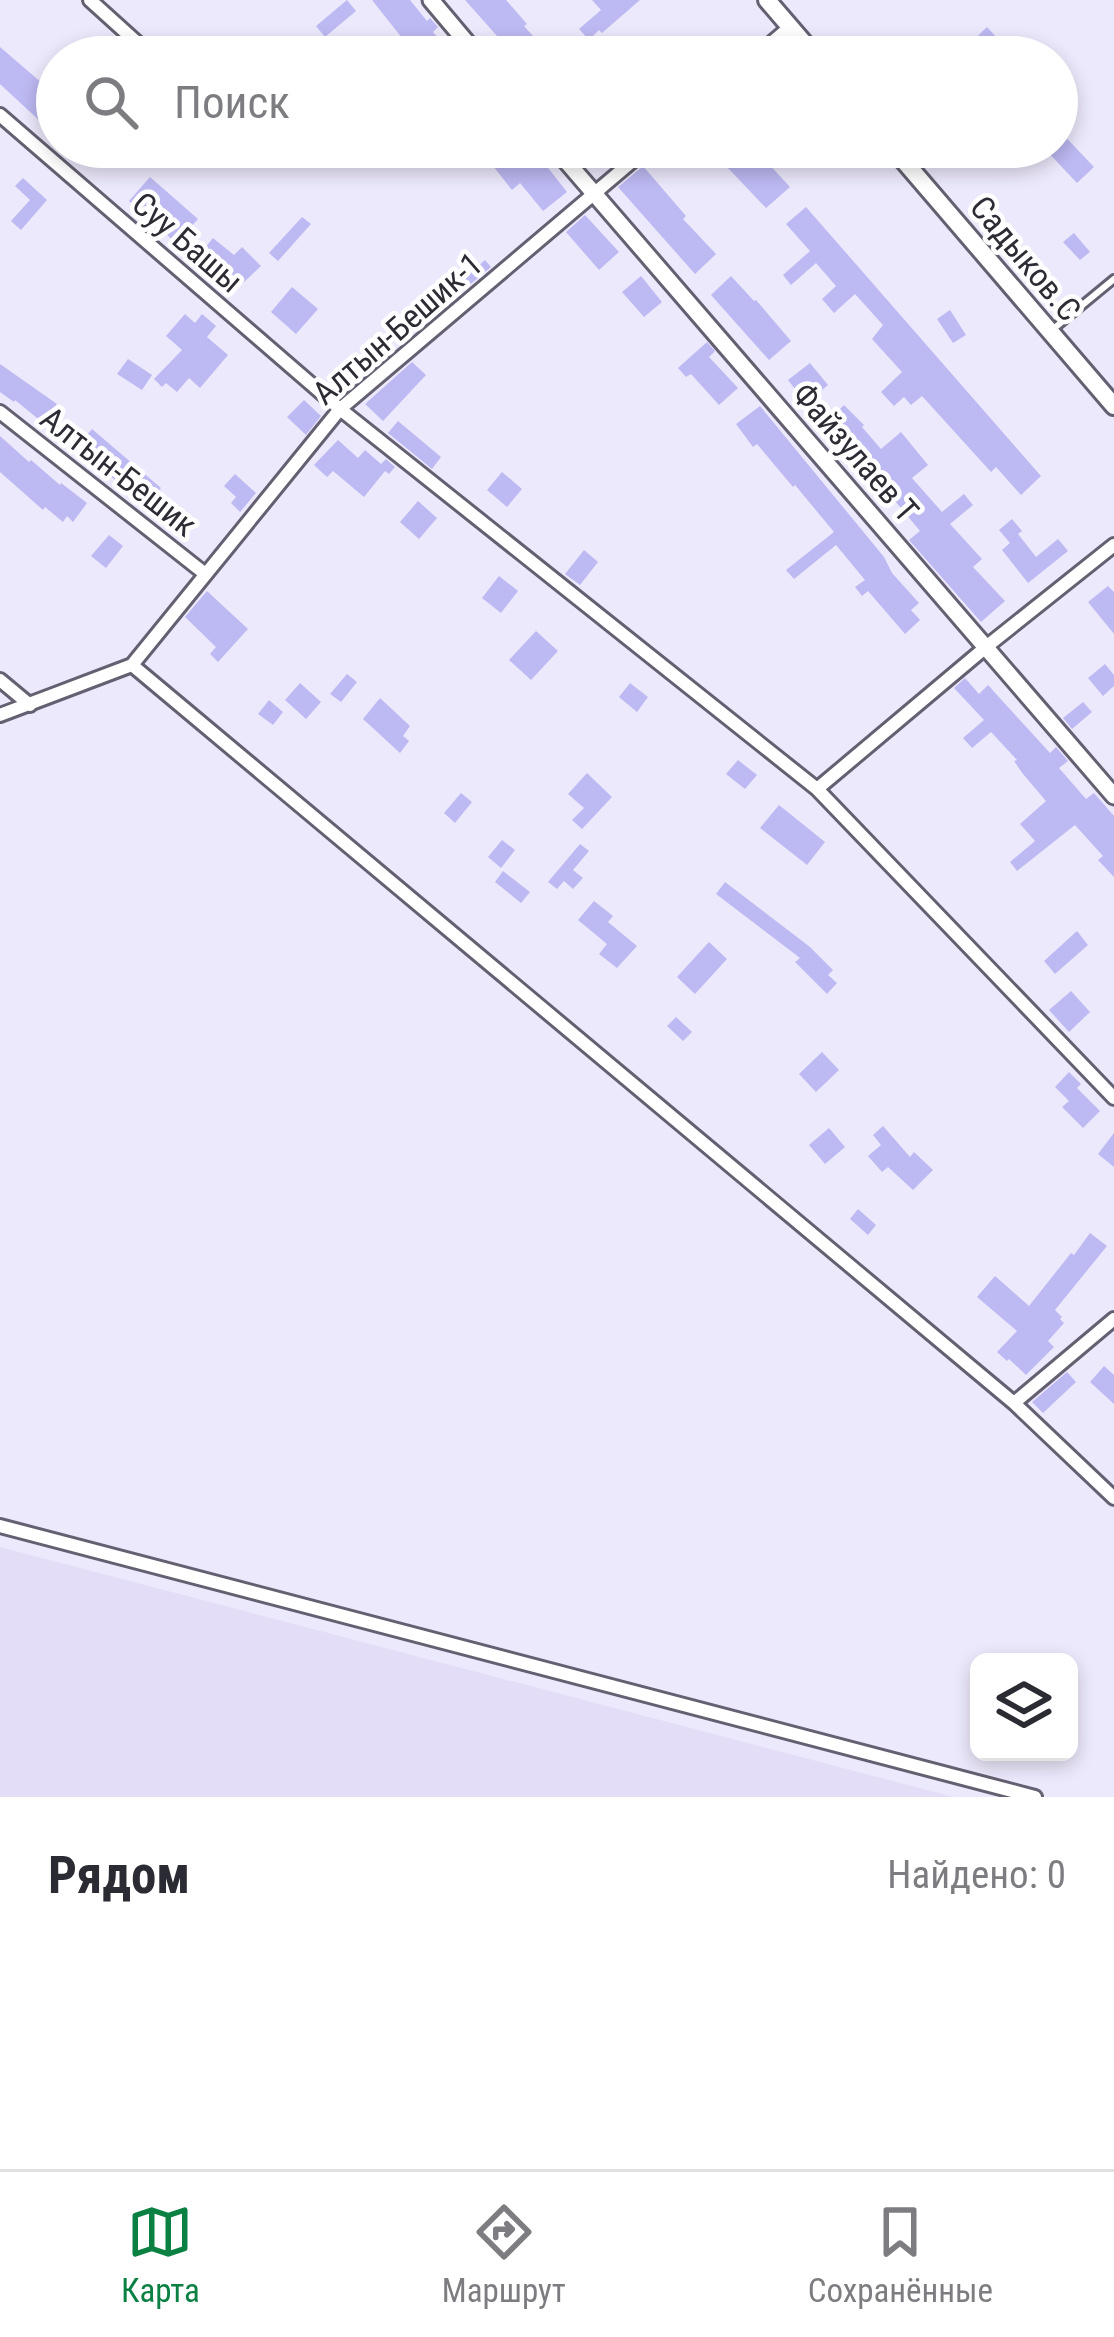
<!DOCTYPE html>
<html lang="ru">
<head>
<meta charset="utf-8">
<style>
  body { margin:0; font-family:"Roboto Condensed",sans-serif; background:#f7f7f7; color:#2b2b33 }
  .controls { position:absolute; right:36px; bottom:36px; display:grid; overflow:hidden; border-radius:18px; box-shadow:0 6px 18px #0003 }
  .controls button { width:108px; height:108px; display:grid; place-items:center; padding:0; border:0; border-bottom:3px solid #e1e1e2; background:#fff; color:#2b2b33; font:60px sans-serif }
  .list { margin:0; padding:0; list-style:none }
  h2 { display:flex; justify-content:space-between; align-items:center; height:156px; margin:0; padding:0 48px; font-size:51px }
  h2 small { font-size:39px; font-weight:400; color:#7c7c81 }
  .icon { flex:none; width:66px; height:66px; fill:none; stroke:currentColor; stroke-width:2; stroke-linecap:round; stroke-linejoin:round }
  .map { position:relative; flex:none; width:1114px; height:1797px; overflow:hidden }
  .search { position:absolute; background:#fff; box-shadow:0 6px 18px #0003; left:36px; right:36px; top:36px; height:132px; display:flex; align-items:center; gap:30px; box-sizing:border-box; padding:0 42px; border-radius:66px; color:#7c7c81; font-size:45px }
  .sheet { height:372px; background:#fff }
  nav { display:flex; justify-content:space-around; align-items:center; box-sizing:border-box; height:168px; border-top:3px solid #e1e1e2; background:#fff; font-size:33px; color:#7c7c81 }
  nav a { display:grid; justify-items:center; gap:6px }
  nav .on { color:#0b8043 }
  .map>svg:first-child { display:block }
  .built { fill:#e4ddf8 }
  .building { fill:#bdb9f2 }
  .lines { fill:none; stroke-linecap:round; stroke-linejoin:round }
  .service-casing { stroke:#646071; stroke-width:12 }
  .minor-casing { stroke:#646071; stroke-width:18 }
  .tertiary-casing { stroke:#646071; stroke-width:21 }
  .secondary-casing { stroke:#646071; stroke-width:22 }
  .service { stroke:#fff; stroke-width:6 }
  .minor { stroke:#fff; stroke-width:12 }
  .tertiary { stroke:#fff; stroke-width:15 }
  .secondary { stroke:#fff; stroke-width:16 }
  .labels { text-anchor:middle; stroke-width:9; stroke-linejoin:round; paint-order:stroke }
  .street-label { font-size:33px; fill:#2d2b33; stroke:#fff }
</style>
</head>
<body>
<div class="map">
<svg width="1114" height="1797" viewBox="0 0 1114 1797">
  <rect width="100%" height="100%" fill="#ede9fc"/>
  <path class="built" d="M0,1547L954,1797H0Z"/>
  <path class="building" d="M347,0L356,11L325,37L316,26Z
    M372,0H410L427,21L430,18L438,27L433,32L455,57H380L402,38Z
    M465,0H506L527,24L524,26L552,57H511L495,38L497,36Z
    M592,0H640L602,33L599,30L589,40L579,29L601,10Z
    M987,27L1015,57H956Z
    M0,47L57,96V137L0,84Z
    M1057,128L1094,167L1077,183L1043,147H1057Z
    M478,147H539L549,160L545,164L567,192L543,211L520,183L512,190Z
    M580,147H620L597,167Z
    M708,147H769L775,155L767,162L790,187L766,208Z
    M806,147H831L839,155L825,168Z
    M643,166L686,216L683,219L716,254L695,274L618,187Z
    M150,177L198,219L176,243L129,201Z
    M23,178L47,200L21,230L11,221L30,200L15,186Z
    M806,207L1041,476L1021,495L996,467L991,472L922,396L911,405L904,397L894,406L881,392L902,372L872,339L883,325L855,294L834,313L822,299L836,286L816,263L791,285L783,275L810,251L786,224Z
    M585,215L619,252L599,270L566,232Z
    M302,217L311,224L278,261L269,253Z
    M1074,233L1090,252L1080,260L1063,242Z
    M213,238L234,255L242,247L261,266L242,284L221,263L215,272L197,258Z
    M485,260L491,267L461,292L456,286Z
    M641,276L662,302L644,317L622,292Z
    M731,276L754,301L756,300L791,341L769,360L711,295Z
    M292,287L318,309L296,334L271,312Z
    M950,310L966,335L953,343L937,319Z
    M185,314L195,323L202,314L216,326L207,337L228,355L200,388L189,378L177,392L166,383L162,387L154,379L182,350L166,336Z
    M707,342L715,351L709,357L738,388L719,405L691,374L686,377L678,368Z
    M128,359L152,375L142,390L117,374Z
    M412,362L426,375L383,421L365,404Z
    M810,363L828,385L806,403L788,380Z
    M0,364L57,404L42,422L15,400L14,402L0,392Z
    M304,400L321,416L306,435L287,417Z
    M844,405L864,425L862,427L881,449L901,432L928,465L912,478L942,512L964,494L973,505L950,524L982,559L973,567L1005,601L981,622L909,540L920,531L891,496L885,500L851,458L846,462L838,454L845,448L822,426Z
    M760,406L884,557L892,573L919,603L911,610L920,620L905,634L868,591L862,596L855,587L865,580L836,545L794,579L786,570L834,532L795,485L793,487L757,444L753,447L736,424Z
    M398,421L441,457L432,469L388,433Z
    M92,429L161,488L147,506L76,448Z
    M0,436L29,462L31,460L60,485L61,483L87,503L73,522L67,516L63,522L45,507L43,510L0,472Z
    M338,440L358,458L365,450L381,464L386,459L395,467L389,474L385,471L364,497L333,471L327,477L314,465Z
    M502,472L522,489L507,507L487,490Z
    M235,474L256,493L240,512L231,503L236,497L224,486Z
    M418,501L437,518L419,539L400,522Z
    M1012,519L1022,531L1018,534L1036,557L1058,539L1068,551L1028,583L1002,550L1010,543L999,530Z
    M109,535L123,546L106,568L91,556Z
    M584,550L598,562L580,585L565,574Z
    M499,576L518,591L501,613L482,598Z
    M1108,586L1114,592V634L1088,602Z
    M207,591L248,629L218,662L210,654L216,647L185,617Z
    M536,631L558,651L531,680L509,660Z
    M1105,664L1114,675V686L1103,696L1088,678Z
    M347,674L357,682L341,702L330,694Z
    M965,678L979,694L988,685L1050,753L1056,747L1068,761L1059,768L1086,799L1094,793L1114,816V877L1098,860L1103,856L1075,825L1017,871L1010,862L1035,841L1020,824L1046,801L1023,774L1014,761L1017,760L991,732L972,748L963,738L984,720L954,688Z
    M300,683L321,702L306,719L285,700Z
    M630,683L648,697L637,712L619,697Z
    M380,698L410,726L403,736L409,741L400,753L363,719Z
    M269,700L283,712L273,725L258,714Z
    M1083,702L1092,712L1072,729L1063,718Z
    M738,760L757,775L745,789L726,774Z
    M587,773L612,797L582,829L572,820L584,808L568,794Z
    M461,793L472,802L455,823L444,813Z
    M779,805L825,842L807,865L760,828Z
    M502,840L515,850L501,868L488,857Z
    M580,844L589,851L573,870L583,878L573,889L564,881L557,889L548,882Z
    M503,871L530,892L521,903L495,882Z
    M725,882L810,947L833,970L828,975L837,983L827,994L795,962L800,958L716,894Z
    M594,901L613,916L608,922L637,946L617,968L599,954L607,944L578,920Z
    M1077,931L1088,945L1055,974L1044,961Z
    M709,942L727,959L695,994L677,977Z
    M1071,991L1090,1012L1069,1032L1049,1010Z
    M676,1017L692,1032L683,1041L667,1026Z
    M822,1052L839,1070L816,1092L799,1074Z
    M1069,1072L1081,1084L1077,1088L1100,1111L1083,1128L1062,1107L1069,1101L1055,1087Z
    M883,1126L910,1157L914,1152L933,1170L913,1190L888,1167L882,1172L868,1156L881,1145L873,1135Z
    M829,1128L845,1147L825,1164L809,1145Z
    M1114,1133V1167L1098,1154Z
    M858,1209L876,1225L868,1235L850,1219Z
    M1090,1233L1107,1246L1055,1310L1062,1317L1060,1319L1064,1323L1048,1341L1054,1347L1026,1375L1009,1359L1007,1361L997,1352L1017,1331L977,1297L995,1276L1029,1306L1071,1253L1074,1255Z
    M1104,1366L1114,1375V1404L1090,1382Z
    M1067,1372L1076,1382L1043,1413L1032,1402Z"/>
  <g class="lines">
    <defs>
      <path id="service" d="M1052,330L1114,279"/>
      <path id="minor" d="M90,0L153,57
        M755,57L790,27
        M0,115L340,409L817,789L986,647L1114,545
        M0,412L204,573
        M132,665L340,409L649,147
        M0,680L30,705
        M0,715L132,665L1014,1403L1114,1498
        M817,789L1114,1098
        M1014,1403L1114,1319
        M0,1526L1035,1797"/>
      <path id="tertiary" d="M431,0L479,57
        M554,147L1114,796"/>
      <path id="secondary" d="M767,0L816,57
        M892,147L1114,406"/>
    </defs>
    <use href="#service" class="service-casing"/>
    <use href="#minor" class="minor-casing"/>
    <use href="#tertiary" class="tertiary-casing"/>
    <use href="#secondary" class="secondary-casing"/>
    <use href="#service" class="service"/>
    <use href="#minor" class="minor"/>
    <use href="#tertiary" class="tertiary"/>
    <use href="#secondary" class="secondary"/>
  </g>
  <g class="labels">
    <g class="street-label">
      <text transform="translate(188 242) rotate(41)" y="12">Суу Башы</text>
      <text transform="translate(1026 258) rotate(50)" y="12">Садыков.С</text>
      <text transform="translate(397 328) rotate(-41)" y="12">Алтын-Бешик-1</text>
      <text transform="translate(856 452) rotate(49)" y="12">Файзулаев Т</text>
      <text transform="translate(119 471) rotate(38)" y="12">Алтын-Бешик</text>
    </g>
  </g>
</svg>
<div class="controls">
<button><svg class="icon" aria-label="layers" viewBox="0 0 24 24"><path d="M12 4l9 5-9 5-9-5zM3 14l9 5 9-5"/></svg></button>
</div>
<div class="search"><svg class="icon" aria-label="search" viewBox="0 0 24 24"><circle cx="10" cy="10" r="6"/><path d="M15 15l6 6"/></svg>Поиск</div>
</div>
<section class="sheet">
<h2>Рядом<small>Найдено: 0</small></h2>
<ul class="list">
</ul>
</section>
<nav>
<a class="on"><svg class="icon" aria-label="map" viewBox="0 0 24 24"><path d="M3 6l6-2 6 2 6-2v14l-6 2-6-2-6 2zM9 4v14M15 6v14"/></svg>Карта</a>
<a><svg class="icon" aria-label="directions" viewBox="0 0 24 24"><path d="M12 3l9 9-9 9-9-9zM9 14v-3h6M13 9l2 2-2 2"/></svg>Маршрут</a>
<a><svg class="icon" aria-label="saved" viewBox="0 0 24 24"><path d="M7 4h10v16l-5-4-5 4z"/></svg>Сохранённые</a>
</nav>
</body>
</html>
